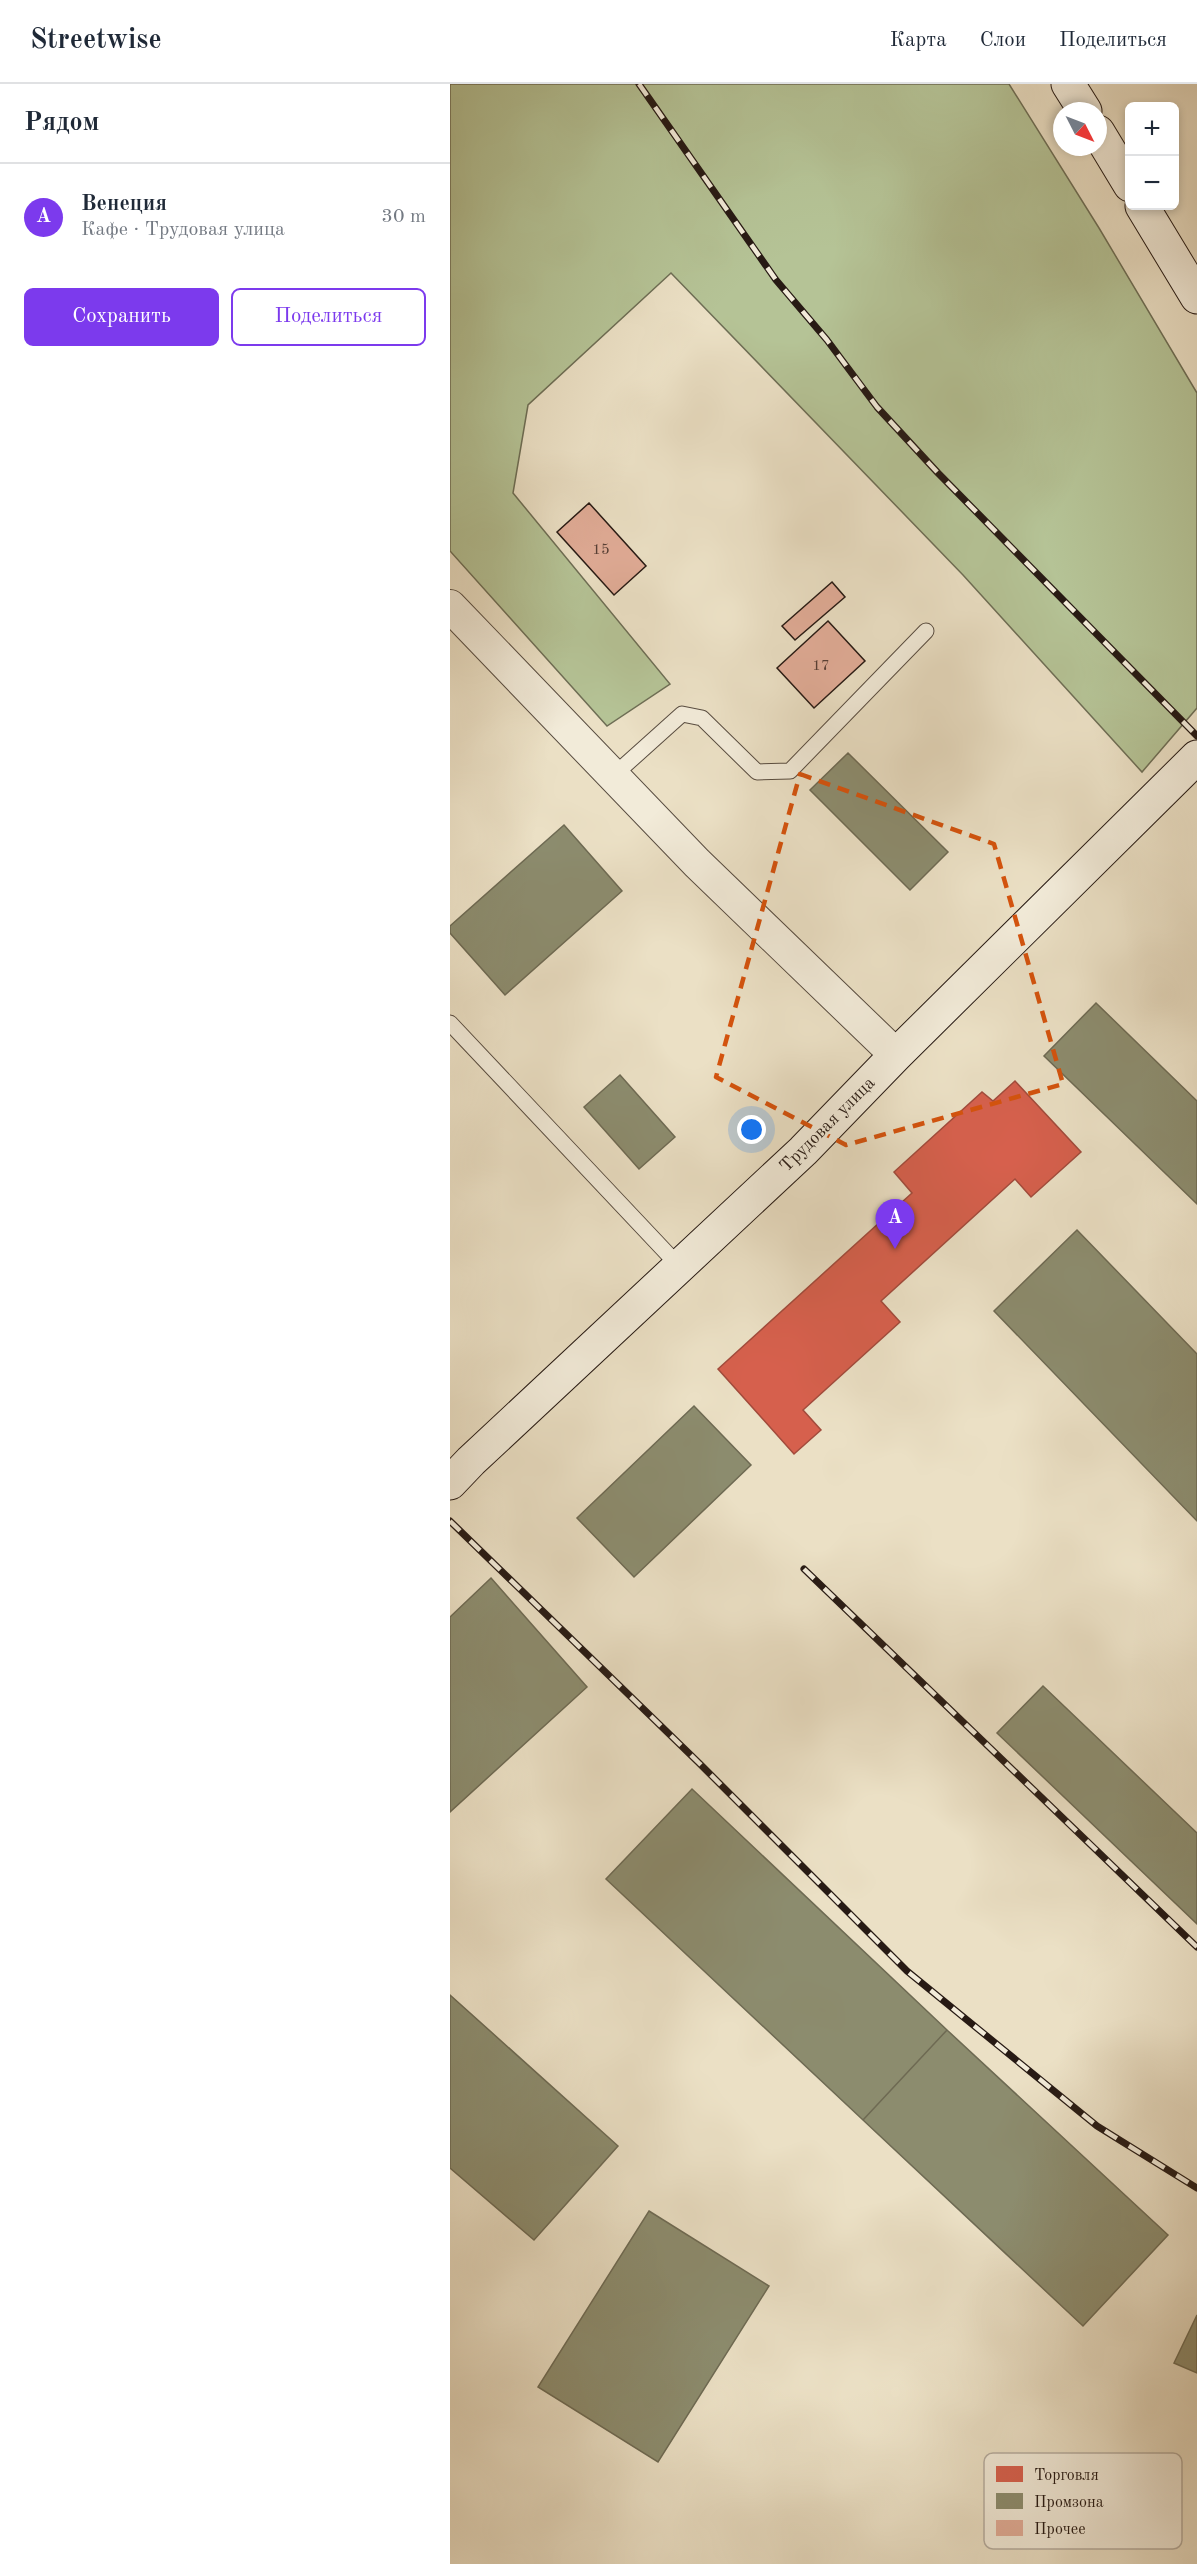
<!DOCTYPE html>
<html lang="ru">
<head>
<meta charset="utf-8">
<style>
  body { margin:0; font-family:"Old Standard TT",serif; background:#f6f6f7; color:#1f2937 }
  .controls { position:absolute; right:18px; top:18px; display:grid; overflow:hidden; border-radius:9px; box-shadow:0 3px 9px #0003 }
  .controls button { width:54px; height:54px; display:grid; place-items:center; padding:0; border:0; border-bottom:2px solid #e0e1e3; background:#fff; color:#1f2937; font:30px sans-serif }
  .compass { position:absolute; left:603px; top:18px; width:54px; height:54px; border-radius:50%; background:#fff; box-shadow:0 3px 9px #0003; rotate:132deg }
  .you { position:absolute; left:302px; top:1046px; width:21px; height:21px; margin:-15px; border:4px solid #fff; border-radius:50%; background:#1a73e8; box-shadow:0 0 0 9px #1a73e833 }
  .badge { display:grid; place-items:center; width:39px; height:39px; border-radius:50%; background:#7c3aed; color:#fff; font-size:20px; font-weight:700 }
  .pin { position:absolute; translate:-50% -50px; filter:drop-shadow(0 2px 3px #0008) }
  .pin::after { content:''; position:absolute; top:32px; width:21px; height:18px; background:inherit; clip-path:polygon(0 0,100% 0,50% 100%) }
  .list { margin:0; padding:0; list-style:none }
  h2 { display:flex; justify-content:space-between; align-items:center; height:78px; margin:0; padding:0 24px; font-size:26px }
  h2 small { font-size:20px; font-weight:400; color:#747a83 }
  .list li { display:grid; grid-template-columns:39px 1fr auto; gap:18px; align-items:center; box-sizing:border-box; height:108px; padding:0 24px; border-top:2px solid #e0e1e3 }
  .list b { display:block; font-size:22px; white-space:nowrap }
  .list p { margin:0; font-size:20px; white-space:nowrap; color:#747a83 }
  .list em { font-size:20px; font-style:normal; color:#747a83 }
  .actions { display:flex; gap:12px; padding:18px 24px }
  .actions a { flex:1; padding:14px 0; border:2px solid #7c3aed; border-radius:9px; text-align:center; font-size:21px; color:#7c3aed }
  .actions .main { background:#7c3aed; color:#fff }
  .map { position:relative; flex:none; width:747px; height:2480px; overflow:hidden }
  header { display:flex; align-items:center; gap:36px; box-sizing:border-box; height:84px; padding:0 30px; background:#fff; border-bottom:2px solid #e0e1e3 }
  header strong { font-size:28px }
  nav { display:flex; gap:33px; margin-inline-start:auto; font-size:21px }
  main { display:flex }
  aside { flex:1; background:#fff }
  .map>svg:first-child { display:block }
  .green { fill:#b5c396; stroke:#6e6e55; stroke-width:1.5 }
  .shops { fill:#d6604d; stroke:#a24b3c; stroke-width:1.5 }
  .industry { fill:#8c8c6e; stroke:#6e6a53; stroke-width:1.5 }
  .building { fill:#e1ac97; stroke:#271a14; stroke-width:1.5 }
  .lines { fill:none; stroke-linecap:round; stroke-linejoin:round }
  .service-casing { stroke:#584c40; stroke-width:17 }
  .minor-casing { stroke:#584c40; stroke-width:34 }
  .secondary-casing { stroke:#271a14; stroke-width:35 }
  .service { stroke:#f2ebd9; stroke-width:15 }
  .minor { stroke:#f2ebd9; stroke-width:32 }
  .secondary { stroke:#f2ebd9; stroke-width:33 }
  .rail-casing { stroke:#271a14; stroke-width:7 }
  .rail { stroke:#f2ebd9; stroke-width:4.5; stroke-dasharray:14; stroke-linecap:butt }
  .marked { fill:none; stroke:#d5530d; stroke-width:4.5; stroke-dasharray:12 8; stroke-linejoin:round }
  .labels { text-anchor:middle; stroke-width:6; stroke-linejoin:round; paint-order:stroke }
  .number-label { font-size:15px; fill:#563e35 }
  .street-label { font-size:18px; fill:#271a14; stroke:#f2ebd9 }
  .key { fill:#f2ebd9; stroke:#b5ac9e; stroke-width:1.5 }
  .key-label { font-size:16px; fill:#271a14 }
</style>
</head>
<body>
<header>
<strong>Streetwise</strong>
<nav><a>Карта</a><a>Слои</a><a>Поделиться</a></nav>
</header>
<main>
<aside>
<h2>Рядом<small></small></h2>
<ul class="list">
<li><span class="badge">A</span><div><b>Венеция</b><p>Кафе · Трудовая улица</p></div><em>30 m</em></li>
</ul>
<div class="actions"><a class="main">Сохранить</a><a>Поделиться</a></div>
</aside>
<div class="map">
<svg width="747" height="2480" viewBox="0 0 747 2480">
  <rect width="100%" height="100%" fill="#ebe0c5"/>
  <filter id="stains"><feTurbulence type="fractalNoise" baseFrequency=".00333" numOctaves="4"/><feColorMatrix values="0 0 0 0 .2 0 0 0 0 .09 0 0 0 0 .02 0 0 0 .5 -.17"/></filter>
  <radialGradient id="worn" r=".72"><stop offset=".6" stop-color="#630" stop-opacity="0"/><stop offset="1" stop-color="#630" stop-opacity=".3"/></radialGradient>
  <path class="green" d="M0,0H559L649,144L747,309V624L692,688L513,491L221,189L78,321L63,409L220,600L157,642L0,467Z"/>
  <path class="shops" d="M565,997L631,1068L581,1113L565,1095L431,1217L450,1238L353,1326L371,1346L344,1370L268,1285L462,1109L444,1088L532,1008L543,1017Z"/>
  <path class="industry" d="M398,669L498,768L460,806L360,706Z
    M114,741L172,807L55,911L0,849V842Z
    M646,919L747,1017V1120L594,972Z
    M170,991L225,1053L189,1085L134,1023Z
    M627,1146L747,1270V1437L544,1227Z
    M244,1322L301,1381L184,1493L127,1434Z
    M41,1494L137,1603L0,1728V1533Z
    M593,1602L747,1749V1840L547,1649Z
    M242,1705L497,1946L413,2036L156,1795Z
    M0,1911L168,2062L84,2156L0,2084Z
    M497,1946L718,2151L633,2242L413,2036Z
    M199,2127L319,2202L208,2378L88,2303Z
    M747,2231V2289L724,2279Z"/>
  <path class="building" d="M139,419L196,482L164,511L107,448Z
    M382,498L395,513L345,556L332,542Z
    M378,537L415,577L364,624L327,584Z"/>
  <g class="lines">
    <defs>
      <path id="service" d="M163,692L232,630L252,634L307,688L340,687L476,547
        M0,939L229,1182"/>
      <path id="minor" d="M0,522L247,779L446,971"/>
      <path id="secondary" d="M618,0L635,27
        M648,48L680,101
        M692,122L747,213
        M0,1399L21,1377L353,1067L446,971L747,673"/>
    </defs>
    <use href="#service" class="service-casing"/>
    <use href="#minor" class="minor-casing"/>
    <use href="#secondary" class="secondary-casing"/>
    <use href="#service" class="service"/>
    <use href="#minor" class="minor"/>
    <use href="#secondary" class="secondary"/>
    <defs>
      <path id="rail" d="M189,0L326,196L377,256L427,323L488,389L747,652
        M0,1437L249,1679L457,1887L647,2042L747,2104
        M354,1485L747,1863"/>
    </defs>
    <use href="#rail" class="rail-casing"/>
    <use href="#rail" class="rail"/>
  </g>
  <path class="marked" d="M350,690L544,760L613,1000L396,1061L266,993Z"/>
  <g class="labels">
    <g class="number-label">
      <text x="151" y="470">15</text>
      <text x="371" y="586">17</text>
    </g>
    <g class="street-label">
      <text transform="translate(377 1040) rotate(-45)" y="6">Трудовая улица</text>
    </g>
  </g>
  <rect x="534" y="2369" width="198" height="96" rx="9" class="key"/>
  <rect x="546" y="2382" width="27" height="16" fill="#d6604d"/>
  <rect x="546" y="2409" width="27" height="16" fill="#8c8c6e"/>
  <rect x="546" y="2436" width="27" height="16" fill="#e1ac97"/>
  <g class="key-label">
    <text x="584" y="2396">Торговля</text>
    <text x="584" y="2423">Промзона</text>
    <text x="584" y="2450">Прочее</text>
  </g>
  <rect width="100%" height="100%" filter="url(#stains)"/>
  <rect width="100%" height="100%" fill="url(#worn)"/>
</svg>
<div class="controls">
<button>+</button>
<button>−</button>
</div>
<svg class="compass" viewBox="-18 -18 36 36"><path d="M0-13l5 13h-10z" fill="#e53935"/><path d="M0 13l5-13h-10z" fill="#747a83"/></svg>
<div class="you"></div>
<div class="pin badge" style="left:445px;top:1165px">A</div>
</div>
</main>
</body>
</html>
